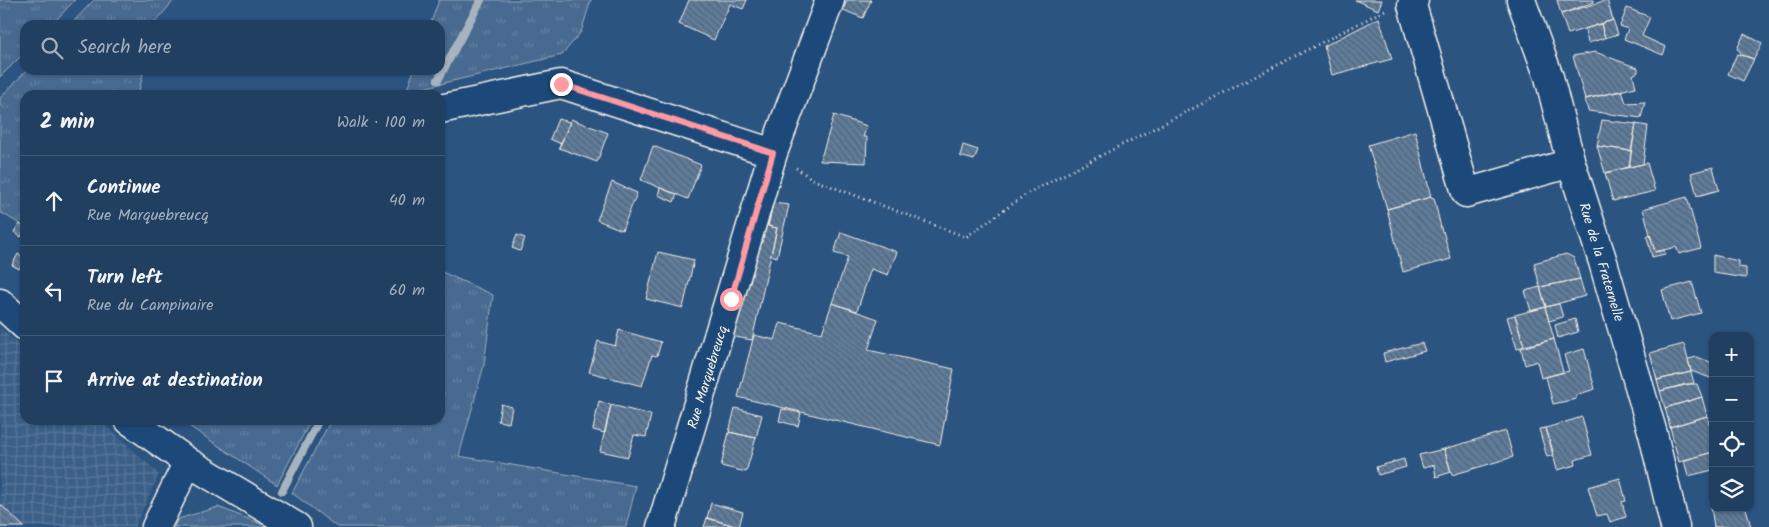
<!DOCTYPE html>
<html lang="en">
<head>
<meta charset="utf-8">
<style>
  body { margin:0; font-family:Kalam,sans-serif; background:#2d4a6a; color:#f1f3f6 }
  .controls { position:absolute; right:15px; bottom:15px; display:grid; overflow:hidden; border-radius:10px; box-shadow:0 1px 4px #0004 }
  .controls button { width:45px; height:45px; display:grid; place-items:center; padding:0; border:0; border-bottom:1px solid #3e5876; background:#213f61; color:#f1f3f6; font:25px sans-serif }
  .stop { position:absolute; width:15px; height:15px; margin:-11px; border:4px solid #ff9aa2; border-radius:50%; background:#fff }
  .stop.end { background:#ff9aa2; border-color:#fff; box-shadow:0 1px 5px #0008 }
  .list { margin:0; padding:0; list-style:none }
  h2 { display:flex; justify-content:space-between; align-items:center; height:65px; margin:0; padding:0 20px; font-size:21px }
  h2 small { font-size:16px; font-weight:400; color:#a2afbd }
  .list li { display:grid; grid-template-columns:32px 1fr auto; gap:15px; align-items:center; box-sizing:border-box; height:90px; padding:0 20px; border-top:1px solid #3e5876 }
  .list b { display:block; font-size:19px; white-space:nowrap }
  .list p { margin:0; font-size:16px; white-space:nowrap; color:#a2afbd }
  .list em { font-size:16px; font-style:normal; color:#a2afbd }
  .icon { flex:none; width:28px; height:28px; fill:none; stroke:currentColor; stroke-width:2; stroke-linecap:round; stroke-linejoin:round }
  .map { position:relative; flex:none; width:1769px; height:527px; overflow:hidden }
  .search { position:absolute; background:#213f61; box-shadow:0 1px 4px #0004; left:20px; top:20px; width:425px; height:55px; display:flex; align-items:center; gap:12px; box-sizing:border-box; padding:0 18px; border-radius:15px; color:#a2afbd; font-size:19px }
  .panel { position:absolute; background:#213f61; box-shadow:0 1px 4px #0004; left:20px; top:90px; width:425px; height:335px; border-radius:15px }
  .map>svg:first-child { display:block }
  .industrial { fill:url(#industrial-grid) }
  .grass { fill:url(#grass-tufts); stroke:#9eaebc }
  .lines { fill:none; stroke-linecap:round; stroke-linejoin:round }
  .stream { stroke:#a7b4c0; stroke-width:8 }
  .building { fill:url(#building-back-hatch); stroke:#f4f1e8 }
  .minor-casing { stroke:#f4f1e8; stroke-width:31 }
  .path { stroke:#f4f1e8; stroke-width:3; stroke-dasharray:1 4; stroke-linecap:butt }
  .minor { stroke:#1f4a7a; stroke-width:28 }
  .route { stroke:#ff9aa2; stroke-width:6 }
  .labels { text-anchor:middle; stroke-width:4; stroke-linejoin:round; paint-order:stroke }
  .street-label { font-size:14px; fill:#f4f1e8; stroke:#1f4a7a }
</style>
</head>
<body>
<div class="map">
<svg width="1769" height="527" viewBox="0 0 1769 527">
  <defs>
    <pattern id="industrial-grid" width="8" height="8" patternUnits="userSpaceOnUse" patternTransform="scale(1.25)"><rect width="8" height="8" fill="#3b6088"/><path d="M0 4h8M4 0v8" fill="none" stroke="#587799"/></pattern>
    <pattern id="grass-tufts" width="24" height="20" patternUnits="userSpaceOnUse" patternTransform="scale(1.25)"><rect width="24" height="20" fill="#496b90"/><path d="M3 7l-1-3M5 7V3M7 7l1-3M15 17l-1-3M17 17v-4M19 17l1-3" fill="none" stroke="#6481a0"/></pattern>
    <pattern id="building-back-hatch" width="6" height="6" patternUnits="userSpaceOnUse" patternTransform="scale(1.25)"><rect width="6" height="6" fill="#5e7b9a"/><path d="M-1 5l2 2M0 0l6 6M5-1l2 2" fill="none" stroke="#556474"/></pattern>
  </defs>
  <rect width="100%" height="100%" fill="#2c5481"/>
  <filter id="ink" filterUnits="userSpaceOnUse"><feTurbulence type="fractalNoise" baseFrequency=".02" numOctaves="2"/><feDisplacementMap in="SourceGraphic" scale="10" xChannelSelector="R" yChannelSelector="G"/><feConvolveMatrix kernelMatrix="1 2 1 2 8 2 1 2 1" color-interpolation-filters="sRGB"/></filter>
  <g filter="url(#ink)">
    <path class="industrial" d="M0,328L25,351V420H100L159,474L135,527H0Z"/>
    <path class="grass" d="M0,0H75L51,25H25V52L0,77Z
      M94,0H174L153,25H70Z
      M439,0H591L581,32L562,55L406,92L414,70H440V25H430Z
      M27,70H144L138,95H25V227L0,212V98Z
      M440,271L493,295L484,365L459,456L636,486L626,527H337L292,493L331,420H440Z
      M180,420H311L277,485Z
      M218,507L269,527H174L178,519Z"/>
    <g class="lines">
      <path class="stream" d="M438,80L481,0
        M282,491L319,420"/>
    </g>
    <path class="building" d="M689,0H747L743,9L730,4L714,40L679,24Z
      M847,0H871L863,18L843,10Z
      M1355,0H1382L1378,10Z
      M1557,0H1594V2L1561,14Z
      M1607,0L1613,20L1568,34L1561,14Z
      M1627,8L1650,17L1642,36L1666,47L1663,55L1624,39L1628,29L1620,26Z
      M1379,18L1392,59L1332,75L1324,46Z
      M1613,20L1618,34L1605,38L1601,24Z
      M1601,24L1605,38L1588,43L1585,29Z
      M1744,34L1762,43L1754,59L1740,54L1741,52L1737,49Z
      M1595,52L1638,68V72L1633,75L1636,87L1585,99L1573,56Z
      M1737,54L1754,59L1743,81L1728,74Z
      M1622,91L1626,103L1645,102L1641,118L1588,111L1585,99Z
      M834,115L867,126L863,137H867L866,163L820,161Z
      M558,119L570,122L561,144L550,139Z
      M571,119L608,133L597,162L559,148Z
      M1602,120L1636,124L1631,151L1597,146Z
      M1636,124L1648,126L1643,164L1629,167Z
      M1415,131L1431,197L1387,209L1368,145Z
      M963,145L978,150L974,160L960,156Z
      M653,146L701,165L688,199L641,180Z
      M1597,146L1631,151L1629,167L1605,173Z
      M1647,163L1655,191L1613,201L1605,173Z
      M1713,167L1719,190L1697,196L1691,173Z
      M612,182L637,193L622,230L597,220Z
      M660,188L677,194L674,202L658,195Z
      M1431,197L1434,198L1442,232L1443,231L1451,259L1403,272L1387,209Z
      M1687,197L1701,248L1679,254L1676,247L1655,252L1643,209Z
      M764,200L773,203L768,226L777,228L752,340L730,336Z
      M773,203L789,205L777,257L771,255L777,228L768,226Z
      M19,224L25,227L21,237L14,232Z
      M841,232L897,252L888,275L871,269L857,311L832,303L848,257L834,253Z
      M517,235L525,238L520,251L512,248Z
      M1650,235L1655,252L1664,250L1665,254L1652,257L1647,237Z
      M658,252L694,260L683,308L646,299Z
      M18,254L25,258L19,269L12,265Z
      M1566,254L1574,258L1580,279L1540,287L1534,263Z
      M1713,255L1738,261V267L1746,268V278L1713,273Z
      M1580,279L1585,296L1546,307L1540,287Z
      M1692,282L1701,313L1670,321L1662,290Z
      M1540,287L1546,307L1531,311L1525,291Z
      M832,303L878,319L868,350L954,369L940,445L738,397L754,335L775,340L780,323L822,333Z
      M1559,304L1563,317L1549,321L1545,307Z
      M1545,307L1554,339L1524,346L1515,315Z
      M1515,315L1524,346L1517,349L1507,317Z
      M1575,319L1578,332L1558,338L1555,325Z
      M619,330L661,342L657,356L652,355L642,386L589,372L598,341L615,346Z
      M1554,339L1563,372L1541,378L1537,361L1525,365L1521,348Z
      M1422,343L1425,351L1385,362L1383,353Z
      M1684,344L1691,372L1657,380L1650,353Z
      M1584,349L1595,389L1576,395V399L1553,404L1546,377L1569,371L1564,355Z
      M1697,357L1713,363V379L1691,371L1688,359Z
      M1691,372L1694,383L1660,391L1657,380Z
      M1686,384H1697L1702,397L1665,408L1660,391Z
      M1702,397L1707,416L1670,427L1665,408Z
      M599,401L611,405L605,433L593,430Z
      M501,404L512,407L509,423L498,421Z
      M611,405L651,415L646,437L634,435L628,457L600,451Z
      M735,408L762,415L756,438L729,432Z
      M782,409L801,413L798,426L779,421Z
      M1707,416L1713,436V452L1679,462L1670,427Z
      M1582,417L1592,455L1575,460L1576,465L1557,470L1546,428Z
      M1546,428L1554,455L1547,457L1539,429Z
      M1506,431L1513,457L1452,475L1444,449Z
      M729,432L756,438L746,472L721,466Z
      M1444,449L1451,472L1436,477L1434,465L1423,468L1419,455Z
      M1713,452V470L1688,476L1684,460Z
      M1404,459L1406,467L1378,475L1376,467Z
      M1620,478L1626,501L1622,502L1626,517L1610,522L1607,514L1597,516L1588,487Z
      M1713,499V508H1746L1751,527H1714L1710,500Z
      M711,503L743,512L739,527L707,518Z
      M0,504L24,527H0Z
      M707,518L739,527H740H704Z"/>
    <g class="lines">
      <defs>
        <path id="minor" d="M1414,0L1412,5L1466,193L1571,163
          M1521,0L1549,77L1571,163L1603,262L1653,434L1675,527
          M440,109L561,84L773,153
          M0,303L25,326
          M129,420L188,462L297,527
          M156,527L188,462
          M661,527L773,153L830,0"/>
      </defs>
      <use href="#minor" class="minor-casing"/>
      <path class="path" d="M796,168L814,180L966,237L1028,193L1387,9"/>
      <use href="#minor" class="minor"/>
    </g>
  </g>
  <g class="lines" filter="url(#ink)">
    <path class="route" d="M561,84L773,153L731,299"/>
  </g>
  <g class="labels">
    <g class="street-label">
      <text transform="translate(1602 262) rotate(73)" y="5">Rue de la Fraternelle</text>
      <text transform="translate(707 377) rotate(-73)" y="5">Rue Marquebreucq</text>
    </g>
  </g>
</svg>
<div class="controls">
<button>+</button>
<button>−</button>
<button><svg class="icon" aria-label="locate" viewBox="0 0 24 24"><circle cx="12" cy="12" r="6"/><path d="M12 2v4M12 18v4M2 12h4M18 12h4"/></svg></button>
<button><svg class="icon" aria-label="layers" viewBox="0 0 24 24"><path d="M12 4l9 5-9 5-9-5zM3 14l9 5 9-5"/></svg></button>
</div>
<div class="stop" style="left:731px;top:299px"></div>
<div class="stop end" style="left:561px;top:84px"></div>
<div class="search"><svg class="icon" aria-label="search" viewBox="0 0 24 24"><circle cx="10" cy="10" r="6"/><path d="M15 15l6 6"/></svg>Search here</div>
<section class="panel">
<h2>2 min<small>Walk · 100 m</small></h2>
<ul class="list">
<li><svg class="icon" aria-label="ahead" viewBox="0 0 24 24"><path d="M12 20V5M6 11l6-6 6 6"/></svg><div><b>Continue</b><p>Rue Marquebreucq</p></div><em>40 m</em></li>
<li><svg class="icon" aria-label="left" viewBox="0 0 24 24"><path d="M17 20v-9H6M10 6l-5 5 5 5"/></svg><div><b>Turn left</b><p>Rue du Campinaire</p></div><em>60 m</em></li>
<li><svg class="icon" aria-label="arrive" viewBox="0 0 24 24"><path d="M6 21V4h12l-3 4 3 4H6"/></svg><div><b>Arrive at destination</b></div></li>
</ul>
</section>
</div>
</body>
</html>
